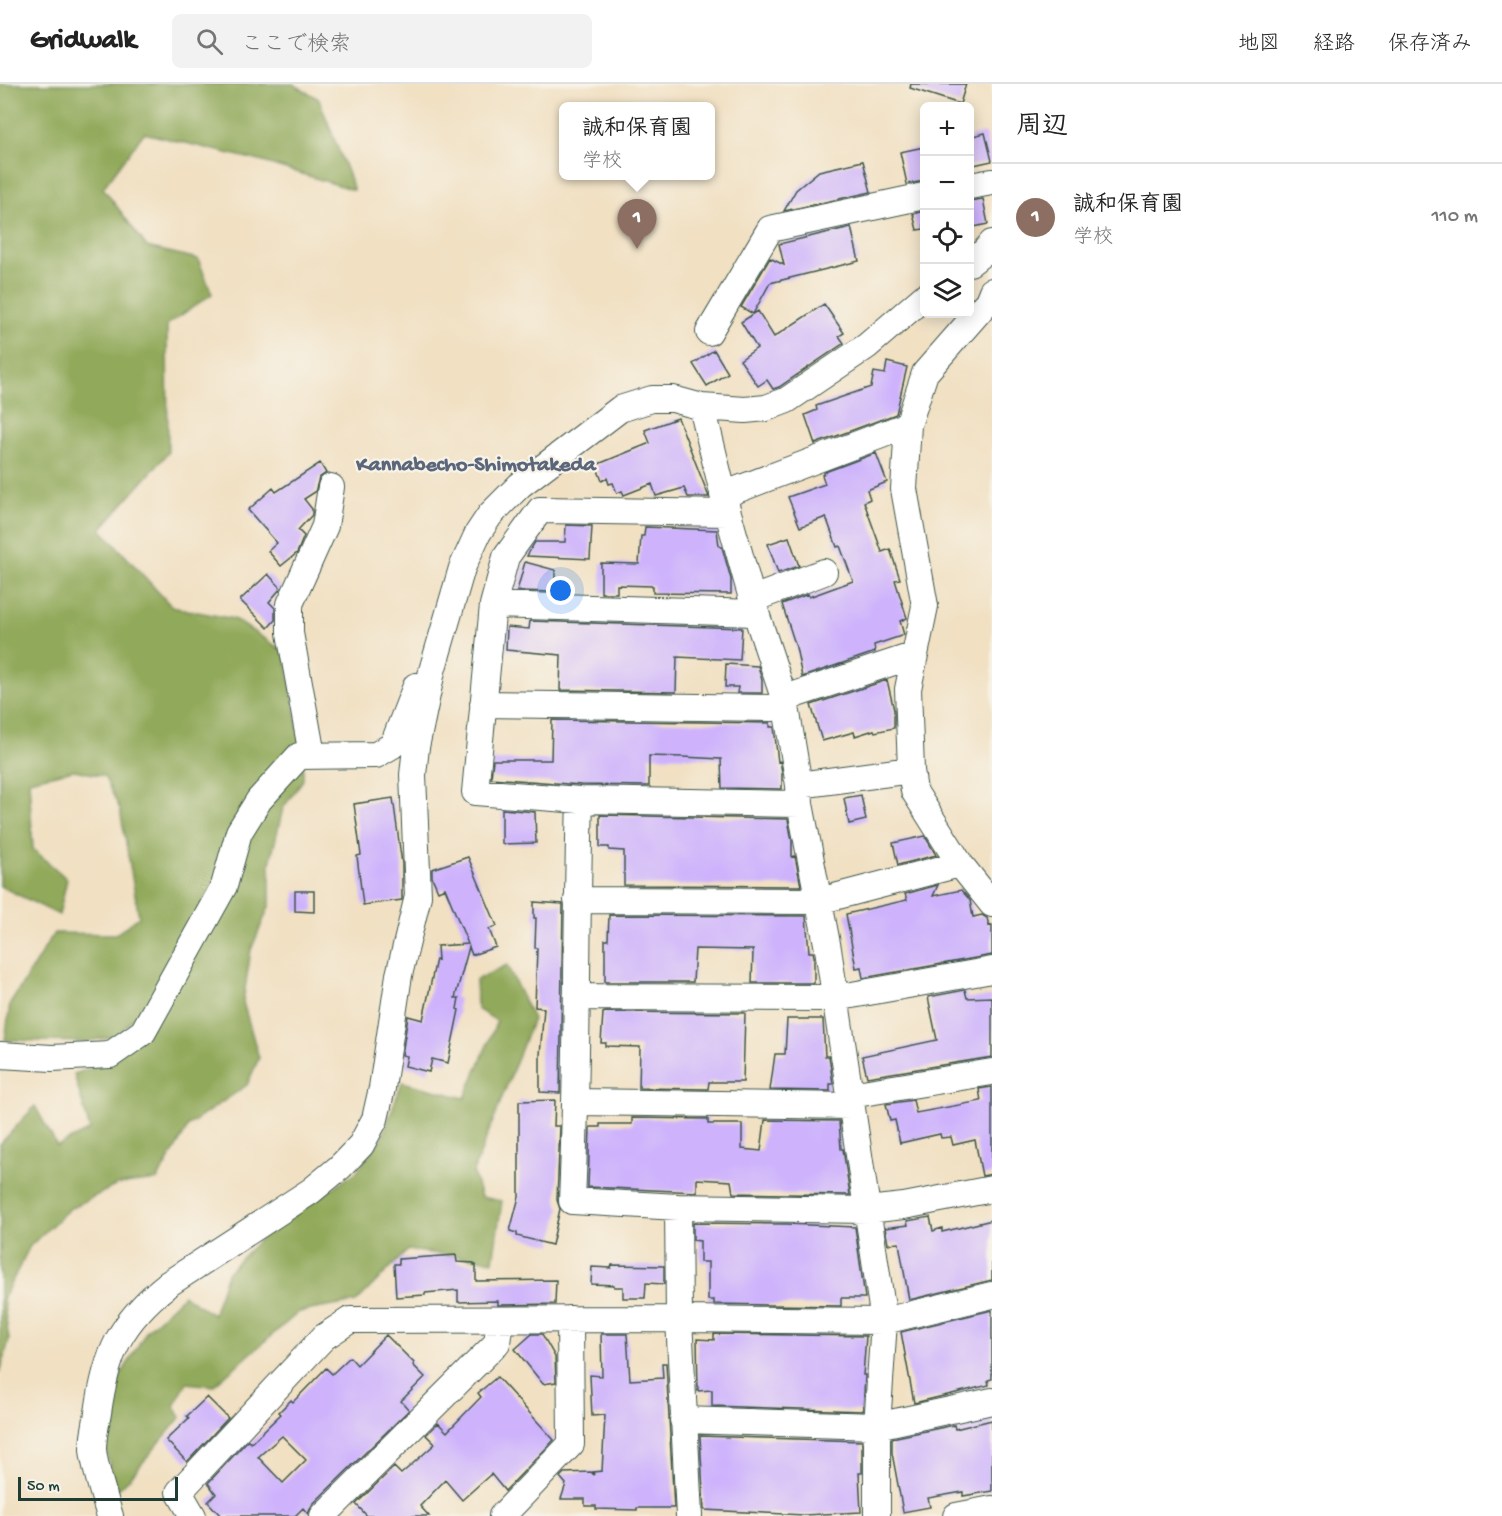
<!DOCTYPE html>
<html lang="ja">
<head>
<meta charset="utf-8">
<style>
  body { margin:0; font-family:"Gochi Hand","Klee One",sans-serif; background:#f2f2f2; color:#222 }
  .controls { position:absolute; right:18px; top:18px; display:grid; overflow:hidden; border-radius:9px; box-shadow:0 3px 15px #0003 }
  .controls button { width:54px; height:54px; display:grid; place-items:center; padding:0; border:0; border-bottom:2px solid #e0e0e0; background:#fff; color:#222; font:30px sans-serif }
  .scale { position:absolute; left:18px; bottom:15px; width:160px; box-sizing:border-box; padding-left:6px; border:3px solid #1f3d34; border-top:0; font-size:16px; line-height:21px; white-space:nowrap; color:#1f3d34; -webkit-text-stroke:4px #f7f3e8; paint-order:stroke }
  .you { position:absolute; left:561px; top:507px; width:21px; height:21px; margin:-15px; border:4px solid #fff; border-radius:50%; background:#1a73e8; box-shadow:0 0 0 9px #1a73e833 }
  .badge { display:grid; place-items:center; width:39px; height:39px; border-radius:50%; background:#7c3aed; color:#fff; font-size:20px; font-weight:700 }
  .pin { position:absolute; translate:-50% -50px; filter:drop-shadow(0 2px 3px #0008) }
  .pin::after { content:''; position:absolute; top:32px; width:21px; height:18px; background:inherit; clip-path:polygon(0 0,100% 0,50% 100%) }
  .popup { position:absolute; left:559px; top:18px; width:156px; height:78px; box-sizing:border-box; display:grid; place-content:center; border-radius:9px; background:#fff; filter:drop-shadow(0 2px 4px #0005); font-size:20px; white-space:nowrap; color:#767676 }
  .popup b { font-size:22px; color:#222 }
  .popup::after { content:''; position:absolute; left:50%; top:100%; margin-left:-12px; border:12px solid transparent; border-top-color:#fff }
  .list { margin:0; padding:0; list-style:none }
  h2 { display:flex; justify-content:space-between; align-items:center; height:78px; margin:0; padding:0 24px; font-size:26px }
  h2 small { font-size:20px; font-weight:400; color:#767676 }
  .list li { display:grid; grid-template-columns:39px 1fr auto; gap:18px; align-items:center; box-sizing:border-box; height:108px; padding:0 24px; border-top:2px solid #e0e0e0 }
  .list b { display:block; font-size:22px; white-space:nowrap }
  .list p { margin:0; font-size:20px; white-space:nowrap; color:#767676 }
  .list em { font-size:20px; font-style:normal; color:#767676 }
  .icon { flex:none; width:33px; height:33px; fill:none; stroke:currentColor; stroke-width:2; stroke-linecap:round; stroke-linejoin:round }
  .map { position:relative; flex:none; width:992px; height:1432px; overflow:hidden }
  header { display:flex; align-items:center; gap:36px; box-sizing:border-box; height:84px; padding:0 30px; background:#fff; border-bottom:2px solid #e0e0e0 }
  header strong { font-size:28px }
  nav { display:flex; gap:33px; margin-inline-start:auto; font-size:21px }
  .search { width:420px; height:54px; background:#f2f2f2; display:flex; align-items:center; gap:15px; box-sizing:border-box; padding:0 21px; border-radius:9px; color:#767676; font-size:22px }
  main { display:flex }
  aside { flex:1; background:#fff }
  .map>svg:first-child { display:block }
  .forest { fill:#91a95a; stroke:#587347; stroke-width:1.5 }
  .building { fill:#ceb3fc; fill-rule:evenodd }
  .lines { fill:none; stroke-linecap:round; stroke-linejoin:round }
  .minor-casing { stroke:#3e5549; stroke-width:28 }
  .minor { stroke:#fff; stroke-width:26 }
  .labels { text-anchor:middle; stroke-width:4.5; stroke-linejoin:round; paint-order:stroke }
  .quarter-label { font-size:22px; font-weight:bold; fill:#5c667a; stroke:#f7f3e8 }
</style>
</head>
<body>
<header>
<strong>Gridwalk</strong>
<div class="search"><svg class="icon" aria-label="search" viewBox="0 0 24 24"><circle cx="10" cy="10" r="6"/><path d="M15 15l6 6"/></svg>ここで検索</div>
<nav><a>地図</a><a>経路</a><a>保存済み</a></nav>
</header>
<main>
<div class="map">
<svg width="992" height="1432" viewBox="0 0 992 1432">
  <rect width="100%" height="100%" fill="#f7f3e8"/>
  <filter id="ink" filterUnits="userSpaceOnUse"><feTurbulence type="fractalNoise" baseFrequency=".0167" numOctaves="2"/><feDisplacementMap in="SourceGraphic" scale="12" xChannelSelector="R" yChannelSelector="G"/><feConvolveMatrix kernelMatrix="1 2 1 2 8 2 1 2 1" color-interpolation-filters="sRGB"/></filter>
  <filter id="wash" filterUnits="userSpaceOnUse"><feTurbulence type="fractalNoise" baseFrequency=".008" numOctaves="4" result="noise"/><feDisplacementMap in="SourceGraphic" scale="24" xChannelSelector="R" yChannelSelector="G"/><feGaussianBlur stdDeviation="1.35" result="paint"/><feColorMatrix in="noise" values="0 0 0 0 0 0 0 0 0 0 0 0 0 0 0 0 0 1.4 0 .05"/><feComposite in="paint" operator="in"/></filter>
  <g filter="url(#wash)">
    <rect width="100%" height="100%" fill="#f1e0c2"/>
    <path class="forest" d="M0,0H293L319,15L354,106L260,77L144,49L103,104L147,163L198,175L212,210L167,241L168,369L101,445L172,523L234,535L285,568L301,660L211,804L149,919L116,952L84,958L5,956L10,920L54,849L116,850L139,833L120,725L104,692L74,686L29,696L33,765L67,795L59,831L0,802Z
      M303,676V696L283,724L270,779V820L251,866L243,918L259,974L247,1001L189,1041L157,1096L117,1101L69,1125L30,1162L3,1215L9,1256L0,1289V1060L35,1022L57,1062L90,1046L74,990L115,976L245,758Z
      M507,881L533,935L473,1088L481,1113L502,1117L493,1177L408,1166L356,1218L299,1228L213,1302L187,1299L174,1322L181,1333L129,1395L115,1408L104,1356L114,1303L147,1246L184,1211L213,1231L227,1189L260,1155L356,1088L382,1054L402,998L465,1014L497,937L477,925L476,896Z"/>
    <g id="blocks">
      <path class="building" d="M911,0H966L960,20L910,4Z
        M985,49L992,77L969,82V53Z
        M924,63V97L907,100L900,68Z
        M863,77L871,108L784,127L796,106L819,87Z
        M983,115L988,140L969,144V117Z
        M924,127V145L917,146L913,130Z
        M851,143L859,177L770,199L753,230L741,223L770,174L784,181L779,160Z
        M824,220L844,249L839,252L844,259L779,303L773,305L767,296L758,302L740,276L757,264L741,238L758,227L774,253Z
        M714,266L728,289L707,302L693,280Z
        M887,278L907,283L896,330L815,360L805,331L817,326L816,322L871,303L874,288L885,290Z
        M678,334L709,413H688L684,404L656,412L652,400L624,411L622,407L617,409L613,399L609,400L607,394L602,397L596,381L650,359L645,346Z
        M876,369L887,398L867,406L870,415L864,418L882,468L890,465L900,495L895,496L907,534L900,537L904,551L874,561L875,568L802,593L796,563L782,520L808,510L809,513L853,497L840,462L837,463L826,433L800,443L788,413L825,400L822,391L825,388Z
        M320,379L326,389L319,394L315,408L304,415L312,425V431L298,446L304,452L297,469L281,482L268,467L277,459L248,426L273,404L276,408Z
        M566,441L592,442L590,475L527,472L535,458H565Z
        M645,443L717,446L719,462L722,463L731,495V510L653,509V502L617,501V509H601V479L639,480L641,452H644Z
        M789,453L799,482L778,489L768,460Z
        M525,478L555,486V508L517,507Z
        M268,490L281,504L269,518L275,524V536L268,544L240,516Z
        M530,537L742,544L740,576L677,573L676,608L560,606L561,571L506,566L507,543L529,545Z
        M726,580L758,582L762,596V609H737L738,603H725Z
        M887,596L894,626V644L875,648L874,646L855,652L854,648L822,657L811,621Z
        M552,636L770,639V643H774L778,678L780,677L782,688V705L722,704L721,675L683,673L649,672V702L581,701L491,694L493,676H551Z
        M861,711L866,736L849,740L844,714Z
        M393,714L402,780V816L363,821L357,772L361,771L354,720Z
        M502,725L535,728L536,759L502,760Z
        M600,731L788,735L792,757V773L795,772L801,802L624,801V767L609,766V763H600Z
        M925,752L936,771L898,781L893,759Z
        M468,773L497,842L489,845L496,863L472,871L469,863L455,914H459L457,925L459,926L448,979L432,975L429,988L405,982L407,972L402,971L408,932L423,936L436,875L438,876L437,862L468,860L445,804L438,807L432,793V785Z
        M938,801L933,812L961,806L970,816L973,833L982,831L987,834L989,842L992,841V871L863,894L861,883L856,884L846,830L907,816L905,810Z
        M295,807H314V828L295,827Z
        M534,818L563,820L560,1009L540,1008V971L544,924L535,923L537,864H535L536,834H534Z
        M609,831L806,832L809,868H813L814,872V899H752L753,866L695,865L693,898H605V856H608Z
        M965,906L967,914L992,913V973L867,993L862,972L937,956L928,913Z
        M605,928L745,929L743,998H709L708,1005L639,1004L640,963L605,962L606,959H601L603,929Z
        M787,935H823L825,972H829L833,1000H830V1007L770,1006L775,970H785Z
        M992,1003V1090L982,1092L975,1056L953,1061L951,1053L941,1054L940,1050L900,1059L895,1036L890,1037L886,1020L913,1016L916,1029L981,1017L979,1005Z
        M555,1016L554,1042H560L557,1116L560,1125L552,1161L517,1152V1149L510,1147L519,1113V1017Z
        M632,1034L708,1035V1040H742V1065L761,1067L765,1036L839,1037L841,1065H843L850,1111L733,1109L731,1097L697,1095V1108L588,1103L590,1043H600V1040H632Z
        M930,1133L933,1147L942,1144V1148L992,1136V1196L909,1216L899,1159L888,1160L885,1144L908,1141L907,1137Z
        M693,1139L786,1140L855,1143L865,1214H841V1222L714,1220V1216H708V1178H700V1157L693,1156Z
        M456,1171L457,1178L474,1179V1181H476V1197L556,1196L555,1220L498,1221V1217L458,1218V1206L425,1209V1211L396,1213L394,1180H399V1175Z
        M612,1181L664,1182V1200L646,1199L645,1214H623V1203H614V1201L591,1200L592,1183L611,1184Z
        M992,1226V1295L988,1296L989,1301L914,1319L901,1248Z
        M532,1250H542L555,1273L556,1298L543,1300L515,1265Z
        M601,1250H627L630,1296L663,1294L662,1279H666L674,1424H637V1426L596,1425V1422H585V1415H561L566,1400L560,1393L564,1389L591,1388L594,1391L593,1388L602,1387L605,1331L592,1332L590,1291L602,1292Z
        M714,1250L866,1252L863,1291H865L863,1327L712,1322V1306L698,1307L697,1255L714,1256Z
        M386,1251L414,1279L413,1281L425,1293L401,1317L409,1326L312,1421L308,1430L303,1424L295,1432H221L208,1418L216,1410L208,1399L248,1356L251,1359L281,1330L279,1328L291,1316L293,1318L326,1284L332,1290L350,1273L357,1281ZM282,1352L306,1376L283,1399L258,1373Z
        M497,1293L554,1356L505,1407L491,1390L462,1416L445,1396L420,1422L429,1432H367L356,1420L394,1383L401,1390L435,1360L426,1351L438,1339L447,1348L481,1313L478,1309Z
        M207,1313L228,1334L187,1378L166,1356L189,1334L187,1332Z
        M992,1336V1407L963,1412V1408L928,1414L930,1423L903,1428L892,1369V1354L954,1341L955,1345Z
        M700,1352L862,1357V1389H859L861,1428L804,1431L704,1426Z"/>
    </g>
  </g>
  <g filter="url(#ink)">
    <use href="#blocks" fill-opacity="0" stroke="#3e5549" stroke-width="1.5"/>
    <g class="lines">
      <defs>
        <path id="minor" d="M970,102L992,98
          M970,179L984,168L992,159
          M992,207L988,217L925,289L908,341L904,405L925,522L908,605L911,686L914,707L960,780L992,820
          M709,248L770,145L924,112
          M702,323L728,429L756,529L785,617L799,701L800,720L828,865L884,1237L877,1342V1432
          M723,411L908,341
          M728,429L540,426L506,473L493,521L475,708L580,716L800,720
          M753,515L824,488
          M493,521L756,529
          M483,620L773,624L797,610L915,571
          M312,671L290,549V520L325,442L331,403
          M799,701L911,686
          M580,716C576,850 578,983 572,1117L678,1123L867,1126L904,1122L992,1105
          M577,816L819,817L960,780
          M578,913L835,914L992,886
          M0,971L52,974L110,971L143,948L224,802L239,748L259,716L299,672L376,671L393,661L416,602
          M850,1011L992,988
          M577,1018L851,1022
          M678,1123L679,1235L689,1432
          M683,1336L877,1342L992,1317
          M110,1432C105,1416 94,1381 93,1365C93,1354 96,1340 98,1329C106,1270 120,1238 168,1200L311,1107L340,1083L361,1061L375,1035L382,1004L399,891L418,812L413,691L416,663L432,587L462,484L478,449L490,431L520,401L620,325L652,315H673L702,323L745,326L766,324L787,316L867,262L924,213
          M193,1432L179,1408L324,1253L350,1236L679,1235L884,1237L992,1211
          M323,1432L497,1259L500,1236
          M502,1432L571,1360L570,1235
          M956,1432L992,1425"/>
      </defs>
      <use href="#minor" class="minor-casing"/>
      <use href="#minor" class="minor"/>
    </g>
  </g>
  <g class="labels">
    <g class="quarter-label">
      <text x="476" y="386">Kannabecho-Shimotakeda</text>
    </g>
  </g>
</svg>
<div class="controls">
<button>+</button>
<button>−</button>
<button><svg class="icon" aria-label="locate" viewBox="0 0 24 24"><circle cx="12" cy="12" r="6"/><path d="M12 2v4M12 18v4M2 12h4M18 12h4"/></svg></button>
<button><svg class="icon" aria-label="layers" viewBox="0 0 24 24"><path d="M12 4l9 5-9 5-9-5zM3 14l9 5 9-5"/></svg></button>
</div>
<div class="scale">50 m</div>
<div class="you"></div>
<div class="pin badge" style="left:637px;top:165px;background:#8d6e63">1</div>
<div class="popup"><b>誠和保育園</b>学校</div>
</div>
<aside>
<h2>周辺<small></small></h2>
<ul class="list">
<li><span class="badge" style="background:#8d6e63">1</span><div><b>誠和保育園</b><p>学校</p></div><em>110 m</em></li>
</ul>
</aside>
</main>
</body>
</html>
